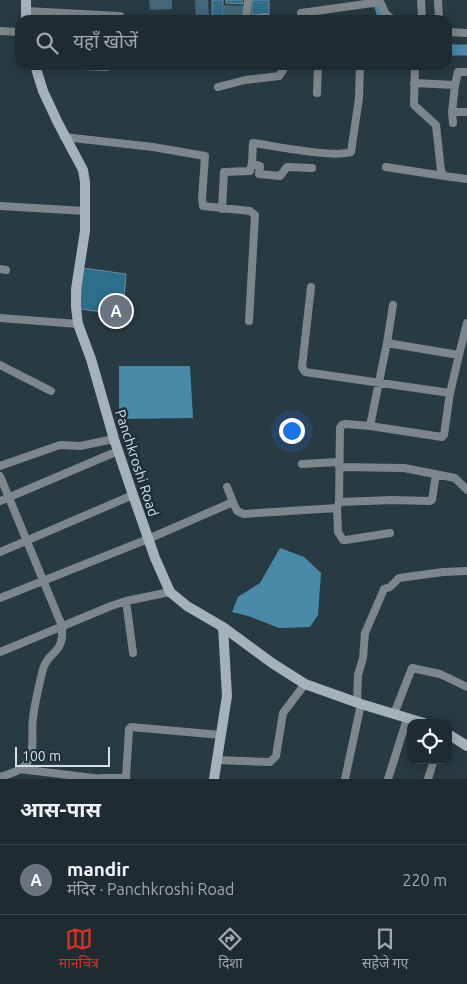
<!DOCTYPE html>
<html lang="hi">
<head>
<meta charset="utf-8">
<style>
  body { margin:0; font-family:Ubuntu,"Noto Sans Devanagari",sans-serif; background:#2b383e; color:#f1f3f6 }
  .controls { position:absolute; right:15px; bottom:15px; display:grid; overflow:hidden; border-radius:10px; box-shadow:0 2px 12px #0003 }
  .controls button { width:45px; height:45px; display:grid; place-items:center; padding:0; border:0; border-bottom:1px solid #3c484d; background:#1e2c32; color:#f1f3f6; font:25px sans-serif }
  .scale { position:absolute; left:15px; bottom:12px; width:95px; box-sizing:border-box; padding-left:5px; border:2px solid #d6e0e6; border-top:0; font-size:14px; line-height:18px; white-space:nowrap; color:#d6e0e6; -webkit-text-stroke:4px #1e3038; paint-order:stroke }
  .you { position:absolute; left:291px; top:430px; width:18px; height:18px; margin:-12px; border:4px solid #fff; border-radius:50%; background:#1a73e8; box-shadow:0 0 0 8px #1a73e833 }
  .badge { display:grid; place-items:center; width:32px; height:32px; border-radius:50%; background:#d93025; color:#fff; font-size:16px; font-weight:700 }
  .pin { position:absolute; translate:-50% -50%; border:2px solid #fff; box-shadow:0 1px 5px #0006 }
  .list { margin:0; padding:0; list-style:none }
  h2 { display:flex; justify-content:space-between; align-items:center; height:65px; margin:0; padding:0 20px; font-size:21px }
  h2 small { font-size:16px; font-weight:400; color:#a1a7ac }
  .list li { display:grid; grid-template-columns:32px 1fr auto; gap:15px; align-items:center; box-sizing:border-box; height:70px; padding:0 20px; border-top:1px solid #3c484d }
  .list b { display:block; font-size:19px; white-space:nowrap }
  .list p { margin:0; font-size:16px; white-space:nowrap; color:#a1a7ac }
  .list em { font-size:16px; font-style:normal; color:#a1a7ac }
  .icon { flex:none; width:28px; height:28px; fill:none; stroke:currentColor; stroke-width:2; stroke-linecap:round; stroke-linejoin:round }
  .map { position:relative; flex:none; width:467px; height:779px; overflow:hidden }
  .search { position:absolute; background:#1e2c32; box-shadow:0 2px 12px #0003; left:15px; right:15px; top:15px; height:55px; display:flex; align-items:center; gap:12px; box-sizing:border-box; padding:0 18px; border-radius:15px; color:#a1a7ac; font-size:19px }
  .sheet { height:135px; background:#1e2c32 }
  nav { display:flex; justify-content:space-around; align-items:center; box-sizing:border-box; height:70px; border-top:1px solid #3c484d; background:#1e2c32; font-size:14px; color:#a1a7ac }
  nav a { display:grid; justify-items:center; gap:2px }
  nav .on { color:#d93025 }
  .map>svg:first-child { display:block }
  .green { fill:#436778 }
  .water { fill:#498aa8 }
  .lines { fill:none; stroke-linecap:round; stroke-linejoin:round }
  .river { stroke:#498aa8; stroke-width:11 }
  .building { fill:#2c6f8c; stroke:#758993 }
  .street { stroke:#7d868a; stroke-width:8 }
  .secondary { stroke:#a5b2ba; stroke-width:10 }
  .labels { text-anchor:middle; stroke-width:5; stroke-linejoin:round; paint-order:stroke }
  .street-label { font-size:14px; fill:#d6e0e6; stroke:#1e3038 }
</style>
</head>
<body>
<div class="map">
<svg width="467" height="779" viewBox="0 0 467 779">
  <rect width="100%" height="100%" fill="#283a42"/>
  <path class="green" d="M149,0H172V9L150,10Z
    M195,0H208L209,18L196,20Z
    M224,5L245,6L244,18L224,19Z"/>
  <path class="water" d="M119,366H190L193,418L119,419Z
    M280,548L304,557L321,573L318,615L310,627L279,628L248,616L232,612L238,597L260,583Z"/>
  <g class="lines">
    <path class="river" d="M378,0L384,20
      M447,50H467"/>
  </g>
  <path class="building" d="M212,0H223V16L212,19Z
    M226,0H242L243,4L226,3Z
    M252,0H269V15H252Z
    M83,268L126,274L123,315L80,309Z"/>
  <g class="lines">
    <path class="street" d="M379,0L386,14L393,20
      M421,0L422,20
      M438,0L439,20
      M26,11L120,16
      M246,20L248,0
      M248,20L265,17
      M303,20L301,13L380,2
      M0,31L20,32
      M447,32L467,33
      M54,65L107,67L111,65
      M415,65L414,105L436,125L441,171L444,176L467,179
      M414,83L455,85L458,72H467
      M218,87L245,80L279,76L286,65
      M317,93L318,65
      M452,112L455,85
      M453,123L452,112H467
      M64,137L153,147L205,156L202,198L203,206L250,211L255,215L249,321
      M252,163L260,166L259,174L280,176L287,167L312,168
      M386,167L444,176
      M0,206L85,211
      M222,209L224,172L250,171L252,163L253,143C275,146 332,158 351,152L359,98L360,65
      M0,269L6,270
      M311,287L302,367L305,372L450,393
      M0,318L78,324
      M387,343L393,305
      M0,365L51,391
      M370,426L442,437L444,435L450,393L459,355
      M302,464L339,462
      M0,466L60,445L80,446L114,439
      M339,467L404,468L455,478L467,490
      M0,476L62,626C64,656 50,648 43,669C39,685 35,702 33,718C31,731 35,749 29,760C24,770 10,774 0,777
      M227,487L233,502
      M0,501L118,451
      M339,502L393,500L430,501L432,500L436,474
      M337,508L338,532L343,540H346L390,533
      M0,552L133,495
      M0,598L148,539L233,502L237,511L244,514L337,508L339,502L340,428L342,425L346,424L370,426L387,343L459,355L467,323
      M126,601L133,653
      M0,652L111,606L126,601L170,592
      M357,703L358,675L363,658L365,633L384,589L390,587L399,578L443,572L467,571
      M394,714L412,668L440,674L467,687
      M217,760L270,762L276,756L283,713L305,684
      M19,769L102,779
      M102,778H126L129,729L131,727L221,735
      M345,779L361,704
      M388,779L407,719
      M428,779L434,760"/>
    <path class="secondary" d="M26,0V20
      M35,65L43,91L58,123L83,170L85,182V231L76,289V307L78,324L91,359L114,439L133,495L155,558L170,592L187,606L223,627L272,663L305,684L361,704L424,723
      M448,734L467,746
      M214,779L227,696L223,627"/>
  </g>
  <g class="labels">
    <g class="street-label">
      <text transform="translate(137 463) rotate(72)" y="5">Panchkroshi Road</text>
    </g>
  </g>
</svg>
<div class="controls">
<button><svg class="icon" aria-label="locate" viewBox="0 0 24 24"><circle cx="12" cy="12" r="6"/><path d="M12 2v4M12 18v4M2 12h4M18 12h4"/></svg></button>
</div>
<div class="scale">100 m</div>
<div class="you"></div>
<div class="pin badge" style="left:116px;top:311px;background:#6b7280">A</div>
<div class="search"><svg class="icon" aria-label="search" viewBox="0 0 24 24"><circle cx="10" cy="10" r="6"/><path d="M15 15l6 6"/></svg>यहाँ खोजें</div>
</div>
<section class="sheet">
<h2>आस-पास<small></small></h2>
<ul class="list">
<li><span class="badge" style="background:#6b7280">A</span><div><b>mandir</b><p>मंदिर · Panchkroshi Road</p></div><em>220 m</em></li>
</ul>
</section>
<nav>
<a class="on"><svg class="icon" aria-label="map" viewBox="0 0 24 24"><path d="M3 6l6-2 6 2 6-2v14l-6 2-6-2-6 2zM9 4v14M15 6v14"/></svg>मानचित्र</a>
<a><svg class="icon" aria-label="directions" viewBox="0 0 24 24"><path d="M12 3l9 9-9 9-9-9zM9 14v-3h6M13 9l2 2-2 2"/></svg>दिशा</a>
<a><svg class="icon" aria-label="saved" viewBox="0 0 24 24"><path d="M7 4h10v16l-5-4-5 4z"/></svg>सहेजे गए</a>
</nav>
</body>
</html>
